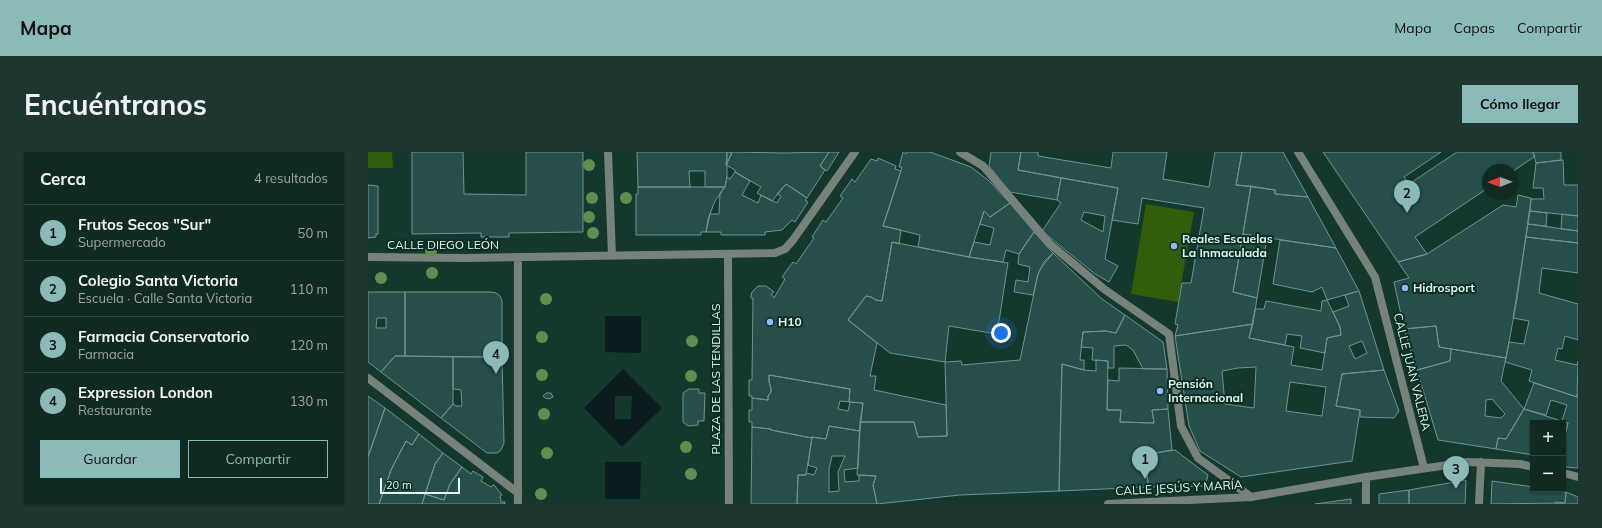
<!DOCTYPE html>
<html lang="es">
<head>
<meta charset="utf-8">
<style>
  body { margin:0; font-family:Mulish,sans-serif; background:#1e362f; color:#f1f3f6 }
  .controls { position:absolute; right:12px; bottom:12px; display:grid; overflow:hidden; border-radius:0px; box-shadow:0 1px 3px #0004 }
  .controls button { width:36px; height:36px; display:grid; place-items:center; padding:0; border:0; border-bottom:1px solid #304640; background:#102a22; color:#f1f3f6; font:20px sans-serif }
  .compass { position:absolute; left:1114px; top:12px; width:36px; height:36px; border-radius:50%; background:#102a22; box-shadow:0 1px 3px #0004; rotate:269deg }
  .scale { position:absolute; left:12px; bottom:10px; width:80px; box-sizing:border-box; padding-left:4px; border:2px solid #e2f5ee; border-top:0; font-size:11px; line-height:14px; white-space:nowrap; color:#e2f5ee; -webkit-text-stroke:3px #092e23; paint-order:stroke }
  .you { position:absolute; left:633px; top:181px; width:14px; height:14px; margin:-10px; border:3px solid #fff; border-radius:50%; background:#1a73e8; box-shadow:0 0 0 6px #1a73e833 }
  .badge { display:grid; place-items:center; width:26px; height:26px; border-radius:50%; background:#8bbbb9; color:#111; font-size:13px; font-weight:700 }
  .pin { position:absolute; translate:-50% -33px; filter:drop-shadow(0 1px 2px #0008) }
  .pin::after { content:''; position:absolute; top:21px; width:14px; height:12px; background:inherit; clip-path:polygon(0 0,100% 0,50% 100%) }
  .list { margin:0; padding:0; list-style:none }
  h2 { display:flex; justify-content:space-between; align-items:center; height:52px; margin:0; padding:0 16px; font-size:17px }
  h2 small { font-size:13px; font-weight:400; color:#9ca7a5 }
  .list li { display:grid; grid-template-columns:26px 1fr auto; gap:12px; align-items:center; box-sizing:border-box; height:56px; padding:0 16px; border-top:1px solid #304640 }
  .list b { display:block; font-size:15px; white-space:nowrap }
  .list p { margin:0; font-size:13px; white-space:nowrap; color:#9ca7a5 }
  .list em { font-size:13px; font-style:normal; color:#9ca7a5 }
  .actions { display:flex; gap:8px; padding:12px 16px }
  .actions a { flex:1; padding:9px 0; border:1px solid #8bbbb9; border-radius:0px; text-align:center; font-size:14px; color:#8bbbb9 }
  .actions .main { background:#8bbbb9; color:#111 }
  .map { position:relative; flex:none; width:1210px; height:352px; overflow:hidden; border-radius:0px }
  header { display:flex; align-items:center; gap:24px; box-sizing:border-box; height:56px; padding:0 20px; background:#8bbbb9; color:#111 }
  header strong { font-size:19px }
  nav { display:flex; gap:22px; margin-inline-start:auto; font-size:14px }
  .intro { display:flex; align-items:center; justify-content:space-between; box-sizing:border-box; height:96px; padding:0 24px }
  h1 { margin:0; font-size:28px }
  .button { padding:10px 18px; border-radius:0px; background:#8bbbb9; color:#111; font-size:14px; font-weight:700 }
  main { display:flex; gap:24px; padding:0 24px }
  aside { flex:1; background:#102a22; border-radius:0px; box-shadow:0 1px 3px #0004 }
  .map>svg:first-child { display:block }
  .green { fill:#345d0a }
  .water { fill:#0a1c1e; fill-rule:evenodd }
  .building { fill:#264e4b; stroke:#6c9591; fill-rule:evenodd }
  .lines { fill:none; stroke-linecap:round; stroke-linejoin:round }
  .street { stroke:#77837a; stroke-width:8 }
  .tree { fill:#5e8f51 }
  .poi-dot { fill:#91b8fd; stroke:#092e23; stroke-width:1.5 }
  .labels { text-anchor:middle; stroke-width:4; stroke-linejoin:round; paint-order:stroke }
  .poi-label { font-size:12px; font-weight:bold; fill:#e2f5ee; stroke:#092e23; text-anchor:start }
  .street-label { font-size:12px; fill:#e2f5ee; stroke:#092e23 }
</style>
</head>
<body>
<header>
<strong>Mapa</strong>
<nav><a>Mapa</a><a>Capas</a><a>Compartir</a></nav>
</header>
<div class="intro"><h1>Encuéntranos</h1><a class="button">Cómo llegar</a></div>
<main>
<aside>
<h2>Cerca<small>4 resultados</small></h2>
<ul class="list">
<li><span class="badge">1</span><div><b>Frutos Secos &quot;Sur&quot;</b><p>Supermercado</p></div><em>50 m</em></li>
<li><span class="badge">2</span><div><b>Colegio Santa Victoria</b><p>Escuela · Calle Santa Victoria</p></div><em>110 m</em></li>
<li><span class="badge">3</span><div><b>Farmacia Conservatorio</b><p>Farmacia</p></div><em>120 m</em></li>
<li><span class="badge">4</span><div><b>Expression London</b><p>Restaurante</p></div><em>130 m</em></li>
</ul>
<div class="actions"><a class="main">Guardar</a><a>Compartir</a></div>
</aside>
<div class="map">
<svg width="1210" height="352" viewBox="0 0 1210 352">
  <rect width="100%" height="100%" fill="#15382d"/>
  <path class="green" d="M0,0H24L25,16H0Z
    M778,52L826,60L810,150L763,142Z"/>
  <path class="water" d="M237,164H273V201L237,200Z
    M255,217L294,256L254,295L216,256ZM247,244H264L263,267H247Z
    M237,310H273L272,347H237Z"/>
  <path class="building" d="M44,0H95L96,42L158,43V0H215V80L141,81V85H113V81L44,82Z
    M269,0H359V25L357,35H337V19H321L322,35H270Z
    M359,0L364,1L358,13Z
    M364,0L416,1L461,0L452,14L457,18L439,46L418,32L404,49L389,41L393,35L367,20V18L358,13Z
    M461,0H471L459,19L452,14Z
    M535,0L538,2L539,0H562L603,15L620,28L642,51L622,65L616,59L601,105L550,95L552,83L515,74L534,15H531Z
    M623,0H653L650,18L693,26L689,48L642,40L621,14Z
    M653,0H670V4L743,16L745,0H799L795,27L841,35L847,0H874L868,33L883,34L865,140L889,146L885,172L807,184L810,173L807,172L814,131H823L836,56L774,46L770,72L744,68L750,36L650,18Z
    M874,0H915L940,45L907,42V38L868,33Z
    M955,0H1073L1036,25L1041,32L1089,0H1164L1167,4L1144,20V18H1120V36L1047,85L1059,102L1030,110Z
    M1165,0H1193V8L1168,11Z
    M510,6L528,14L527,17L533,19L515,74L533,78L531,92L524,90L514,149L508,148L503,145L498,144L480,168L509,191L502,224H508L506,238L578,253L579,284L550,285L546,270H492L495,251L481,250L482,237L476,236L401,223V230L403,236V240L400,244V248L384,246V244H381V228H384L385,146H383V144L384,140L390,134H398L405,139L406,140L403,142L406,146L417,127L414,125L425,110L428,112L446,86L444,85L455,68L458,70L475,46L472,44L484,27L487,30L503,7L509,9Z
    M1195,8L1196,33H1210V64L1162,59L1163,47H1176L1175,36H1165L1168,11Z
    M367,20L382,29L374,43L390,51L393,43L409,51L413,44L409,42L418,32L439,46L437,48L440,50L427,70L424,68L414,78L397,80V83H353V80H338L342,62H351L352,41L357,35L359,25L362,27Z
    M693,26L750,36L737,107L750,114L741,130L727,122L674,79L693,51L689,48ZM716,60L737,64L735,80L713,68Z
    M0,33L10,34V82H8V85L0,86Z
    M883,34L907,38V42L940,45L968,96L875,82Z
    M270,35H357L347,49L340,67L338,80H333V83H268V42H270Z
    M1150,43L1163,46V47L1149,147L1138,206L1071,195L1068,174L1036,177L1026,130L1041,126L1030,110L1059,102L1135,53L1148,55Z
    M642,51L666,80L651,102L638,98L635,110L601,105L606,90L622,93L626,76L612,72L616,59L622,65Z
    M1162,59L1179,61L1178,74L1160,72Z
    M1194,62L1210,64V62V79L1193,77Z
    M1160,72L1210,79V91L1158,85Z
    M666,80L685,101L673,116L670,122L665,143L646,140L648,128L660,130L662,115L650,112L651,102Z
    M875,82L899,86L889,146L865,140Z
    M1158,85L1210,91V121L1174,116L1171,141L1210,152V188L1197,184L1194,197L1190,196L1187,208L1209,213L1210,209L1209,245L1161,229L1164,218L1137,210L1141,190L1156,192L1161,169L1145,166Z
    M912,88L968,96L991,139L959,148L954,135L944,140L905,132Z
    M524,90L601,105L640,111L629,182L581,174L577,210L522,201L480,168L498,144L503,145L508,148L514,149Z
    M685,101L734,147L757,163L748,181L738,179L715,180L712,208H716V218L694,212L691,339L592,343L509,352L505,333L508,324L489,323L492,270H546L550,285L579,284L577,210L593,209L594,213L652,208L670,122L676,110Z
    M991,139L1016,218L974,222L968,254L992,258L984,309L873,325L832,299L821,274L807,184L885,172L881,186L926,195L923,213L954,218L959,186L973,183L972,175L965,160L981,154L977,143ZM994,189L999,201L987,207L981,194ZM888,215L886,256L857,252L854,219L870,216ZM922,230L958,235L954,264L918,259Z
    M0,140H37V204H27L13,220L0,210ZM9,166H18V176H8Z
    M37,140H123L128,141L132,144L134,149V205L37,204Z
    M959,148L972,175L973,183L959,186L957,201L932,196L934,184L919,182L917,193L881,186L887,157H896L898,149L953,159L954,149Z
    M757,163L795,190L799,217H775L765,198L758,193L746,194V216H740V209L724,208L725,196L713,195L715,180L738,179L748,181Z
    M1068,174L1071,195L1083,197L1082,209L1049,218L1036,177Z
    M1083,197L1138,206L1133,229L1156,257L1138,287L1130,286L1128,297L1070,288L1049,218L1082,209ZM1124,247L1137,262L1133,266L1117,264L1118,248Z
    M27,204L85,205V252L73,266L13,220Z
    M85,205H134L136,291L133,298L129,301H119L73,266L85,252L88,254H94L93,238L85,237Z
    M728,208L740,209L739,258H753L752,270L786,271L784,258L800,257L804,298L775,303L781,335L691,339L694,212L716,218L728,219Z
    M751,216L799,217L800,257L784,258L786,271L752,270L753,258H739L740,228L751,229Z
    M1016,218L1031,259L1026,266L992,265V258L968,254L974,222Z
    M401,223L482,237L481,250L495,251L492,279L461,274L458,287L444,285V286L403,278V277L384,275V270H381V258H384V246L400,248V244L403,240V236L401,230ZM472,249L482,250L480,259L470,257Z
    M1166,231L1209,245L1210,241V316L1195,315V289L1200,271L1194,269L1199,253L1183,248L1178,263L1156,257Z
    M321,237H331V241H337L336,269H330V273L320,274L315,270V241Z
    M178,241H183L185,245L181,247L177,246L175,244Z
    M0,244L17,256L0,305Z
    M17,256L51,282L44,293L38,289L23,318L11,352H0V305Z
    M1156,257L1200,271L1196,288L1195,271H1165V303L1128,297L1130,286L1138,287Z
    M461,274L492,279L490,316L476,318L477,330L491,329V323L508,324L505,333L509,352H429L430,323H438V321L446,323L449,316L440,313L444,285L458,287ZM464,304H477L470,320L471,339L461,340V317Z
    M384,275L403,277V278L444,286L438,323H430L429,352H383Z
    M51,282L75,301L67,312L54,352H11L23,318L38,289L44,293Z
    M807,298L840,323L837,334L781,335L775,303Z
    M75,301L94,315L82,332L76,348L57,342L67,312Z
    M94,315L103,322L105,319L115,325L113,329L123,335L125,333H126L134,343L132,344L133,350H137V352H54L57,342L76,348L82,332Z
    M1098,328L1097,352H1041V338Z
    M1124,329L1165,335V337L1198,340L1197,351L1123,352Z
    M1041,338V352H1011V342Z
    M1198,340L1210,345V352H1187V350L1197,351Z
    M983,347V352H947Z"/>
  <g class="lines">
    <path class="street" d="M240,0L244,103
      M592,0L615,14L682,92L736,137L801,182L813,274L830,306L883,345
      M930,0L1007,125L1056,316
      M360,102L361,352
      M0,105L97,106L407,101L417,97L425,88L487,0
      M150,105V352
      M0,226L150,341
      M1195,321L1210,325
      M740,352L883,345L998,325L1100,310L1152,312L1165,315
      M998,352V325
      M1111,352L1113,310"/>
  </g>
  <g class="tree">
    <circle cx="221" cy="13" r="6"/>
    <circle cx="224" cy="46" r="6"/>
    <circle cx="258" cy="46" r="6"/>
    <circle cx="221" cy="65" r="6"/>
    <circle cx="225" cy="81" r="6"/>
    <circle cx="63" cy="99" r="6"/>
    <circle cx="64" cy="121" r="6"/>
    <circle cx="13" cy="126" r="6"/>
    <circle cx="178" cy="147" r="6"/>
    <circle cx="174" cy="185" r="6"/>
    <circle cx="324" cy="189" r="6"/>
    <circle cx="174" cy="223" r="6"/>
    <circle cx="323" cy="224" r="6"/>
    <circle cx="176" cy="262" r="6"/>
    <circle cx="318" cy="295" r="6"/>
    <circle cx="179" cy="301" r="6"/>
    <circle cx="323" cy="322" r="6"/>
    <circle cx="173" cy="342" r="6"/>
  </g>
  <g class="poi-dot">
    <circle cx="806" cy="94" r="4"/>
    <circle cx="1037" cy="136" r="4"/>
    <circle cx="402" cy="170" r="4"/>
    <circle cx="792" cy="239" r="4"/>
  </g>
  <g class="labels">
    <g class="poi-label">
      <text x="814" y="91">Reales Escuelas<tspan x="814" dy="14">La Inmaculada</tspan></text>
      <text x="1045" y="140">Hidrosport</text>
      <text x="410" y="174">H10</text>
      <text x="800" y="236">Pensión<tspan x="800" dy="14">Internacional</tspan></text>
    </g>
    <g class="street-label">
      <text x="75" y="97">CALLE DIEGO LEÓN</text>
      <text transform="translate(1044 220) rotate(76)" y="4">CALLE JUAN VALERA</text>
      <text transform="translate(348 227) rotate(-90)" y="4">PLAZA DE LAS TENDILLAS</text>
      <text transform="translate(811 336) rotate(-3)" y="4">CALLE JESÚS Y MARÍA</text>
    </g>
  </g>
</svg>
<div class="controls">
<button>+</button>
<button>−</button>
</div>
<svg class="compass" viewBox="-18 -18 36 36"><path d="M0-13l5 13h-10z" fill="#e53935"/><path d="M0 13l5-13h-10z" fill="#9ca7a5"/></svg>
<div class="scale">20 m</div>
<div class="you"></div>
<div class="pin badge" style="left:777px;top:327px">1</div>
<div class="pin badge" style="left:1039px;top:61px">2</div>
<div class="pin badge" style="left:1088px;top:337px">3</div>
<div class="pin badge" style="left:128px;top:222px">4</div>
</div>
</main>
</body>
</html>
